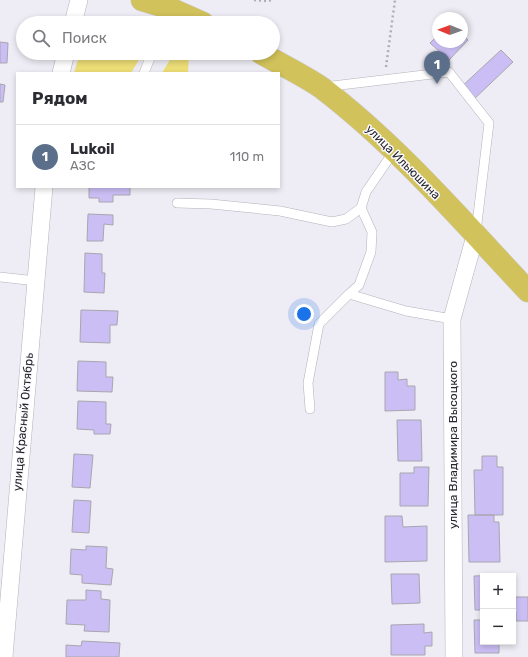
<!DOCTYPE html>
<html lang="ru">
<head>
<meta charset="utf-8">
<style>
  body { margin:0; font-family:Rubik,sans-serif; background:#f2f2f3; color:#2b2b33 }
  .controls { position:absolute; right:12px; bottom:12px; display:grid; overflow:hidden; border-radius:0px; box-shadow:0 2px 6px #0003 }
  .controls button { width:36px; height:36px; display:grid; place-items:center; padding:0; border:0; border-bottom:1px solid #e1e1e2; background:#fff; color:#2b2b33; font:20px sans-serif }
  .compass { position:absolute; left:432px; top:12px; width:36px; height:36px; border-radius:50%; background:#fff; box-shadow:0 2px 6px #0003; rotate:271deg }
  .you { position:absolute; left:304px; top:314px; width:14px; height:14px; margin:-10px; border:3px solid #fff; border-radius:50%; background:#1a73e8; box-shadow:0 0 0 6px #1a73e833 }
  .badge { display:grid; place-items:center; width:26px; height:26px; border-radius:50%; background:#1a73e8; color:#fff; font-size:13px; font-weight:700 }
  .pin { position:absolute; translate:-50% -33px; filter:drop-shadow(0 1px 2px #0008) }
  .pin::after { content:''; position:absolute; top:21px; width:14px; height:12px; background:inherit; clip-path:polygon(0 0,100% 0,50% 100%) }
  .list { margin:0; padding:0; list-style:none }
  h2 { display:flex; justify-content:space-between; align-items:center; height:52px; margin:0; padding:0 16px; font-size:17px }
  h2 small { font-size:13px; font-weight:400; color:#7c7c81 }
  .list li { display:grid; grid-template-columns:26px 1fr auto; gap:12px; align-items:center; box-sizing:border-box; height:64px; padding:0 16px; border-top:1px solid #e1e1e2 }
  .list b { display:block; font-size:15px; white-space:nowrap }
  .list p { margin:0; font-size:13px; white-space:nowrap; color:#7c7c81 }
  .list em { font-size:13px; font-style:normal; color:#7c7c81 }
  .icon { flex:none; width:22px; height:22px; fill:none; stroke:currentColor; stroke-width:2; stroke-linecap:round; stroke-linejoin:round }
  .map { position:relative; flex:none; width:528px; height:657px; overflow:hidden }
  .search { position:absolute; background:#fff; box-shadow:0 2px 6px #0003; left:16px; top:16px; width:264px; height:44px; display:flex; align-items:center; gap:10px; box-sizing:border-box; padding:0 14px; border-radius:22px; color:#7c7c81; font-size:15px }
  .panel { position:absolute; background:#fff; box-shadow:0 2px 6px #0003; left:16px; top:72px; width:264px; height:116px; border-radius:0px }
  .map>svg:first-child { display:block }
  .green { fill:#edde77 }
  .building { fill:#cbbef5; stroke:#a8a6ae }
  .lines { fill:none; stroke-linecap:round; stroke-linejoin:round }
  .lane-casing { stroke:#b4b2ba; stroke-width:10 }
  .street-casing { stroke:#b4b2ba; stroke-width:18 }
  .highway-casing { stroke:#cbcbcb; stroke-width:23 }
  .path { stroke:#b0aeb4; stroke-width:2.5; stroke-dasharray:2 3; stroke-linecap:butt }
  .lane { stroke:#fff; stroke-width:9 }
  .street { stroke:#fff; stroke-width:17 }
  .highway { stroke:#d2c25b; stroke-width:22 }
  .labels { text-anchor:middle; stroke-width:3; stroke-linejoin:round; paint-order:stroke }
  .street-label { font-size:12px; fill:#262528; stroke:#fbfaff }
</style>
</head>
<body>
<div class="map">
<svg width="528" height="657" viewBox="0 0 528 657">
  <rect width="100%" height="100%" fill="#eeecf4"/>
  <path class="green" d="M80,53H143L131,73H74Z
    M174,53H189L188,73H162Z"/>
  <path class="building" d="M462,34L468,40L449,60L430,43L438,35V42H462Z
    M0,42L8,43L7,63H0Z
    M501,50L513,62L471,102L459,89Z
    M0,84L5,85L3,102H0Z
    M89,187H130V195H113V202H99V198H89Z
    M88,214L113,215V225L104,224L103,241H87Z
    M85,253L102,254V273H105L104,293L84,292Z
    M81,310L118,311L117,325H110V343L80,342Z
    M78,361L106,362V377H113L112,392L77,391Z
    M385,372H398V380L407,379V386H415V410L385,411Z
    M78,401L106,402V424H111L110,434H94V430L77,429Z
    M397,420H421L422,461H398Z
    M74,454L93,455L90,488L72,487Z
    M482,456H497V467H503V515H475L474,470H482Z
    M414,467H429L428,506H400V473H414Z
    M74,500L91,501L89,533L72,532Z
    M468,515H494V522H499L500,562H469Z
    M385,516H402L403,527L427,526V561L385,562Z
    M86,546L107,547L106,568L113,569L111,585L82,583V575L70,574L71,549L86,550Z
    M391,574H419L420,603L392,604Z
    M501,575L483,576V610H475L474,576Z
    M86,590L101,591V599L110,600L109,632L84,631L85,625L66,624L67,600H86Z
    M513,597H528V621H516V612H513Z
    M474,620H483V642H499V653H475Z
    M424,624V633L432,632V646H425V655H391V625Z
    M82,641L120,643L119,657H66V645L81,646Z"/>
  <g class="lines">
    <defs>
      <path id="lane" d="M164,23L169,8
        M144,73L152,53
        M324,87L449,72L489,123L476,232
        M177,203L211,204L280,211L332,222L346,219L361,208
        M0,277L36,281
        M349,294L359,285L371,252L372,232L361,208L366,192L394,151
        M310,409L308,383L319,324L349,294L406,311L452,319"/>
      <path id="street" d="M73,23L79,0
        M61,73L66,53
        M4,657L44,187
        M454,657L452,319L475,236"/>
      <path id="highway" d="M142,0L169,8L203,23
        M261,53C280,64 305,76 322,88C399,147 462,221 528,291"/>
    </defs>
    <use href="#lane" class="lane-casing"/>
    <use href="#street" class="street-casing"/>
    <use href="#highway" class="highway-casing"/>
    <path class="path" d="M254,0L266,1L273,0
      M386,67L395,0"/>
    <use href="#lane" class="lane"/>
    <use href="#street" class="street"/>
    <use href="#highway" class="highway"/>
  </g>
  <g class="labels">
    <g class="street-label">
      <text transform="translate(403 162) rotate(45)" y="4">улица Ильюшина</text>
      <text transform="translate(23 422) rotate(-85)" y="4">улица Красный Октябрь</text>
      <text transform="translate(453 445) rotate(-90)" y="4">улица Владимира Высоцкого</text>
    </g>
  </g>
</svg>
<div class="controls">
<button>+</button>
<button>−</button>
</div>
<svg class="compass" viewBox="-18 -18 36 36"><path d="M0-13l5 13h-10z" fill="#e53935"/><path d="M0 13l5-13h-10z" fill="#7c7c81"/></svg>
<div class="you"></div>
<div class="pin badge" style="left:437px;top:84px;background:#5c6f8a">1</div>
<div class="search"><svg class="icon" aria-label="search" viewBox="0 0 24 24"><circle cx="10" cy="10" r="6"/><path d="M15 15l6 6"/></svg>Поиск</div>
<section class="panel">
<h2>Рядом<small></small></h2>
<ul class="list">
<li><span class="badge" style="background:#5c6f8a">1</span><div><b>Lukoil</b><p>АЗС</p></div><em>110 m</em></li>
</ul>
</section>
</div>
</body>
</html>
